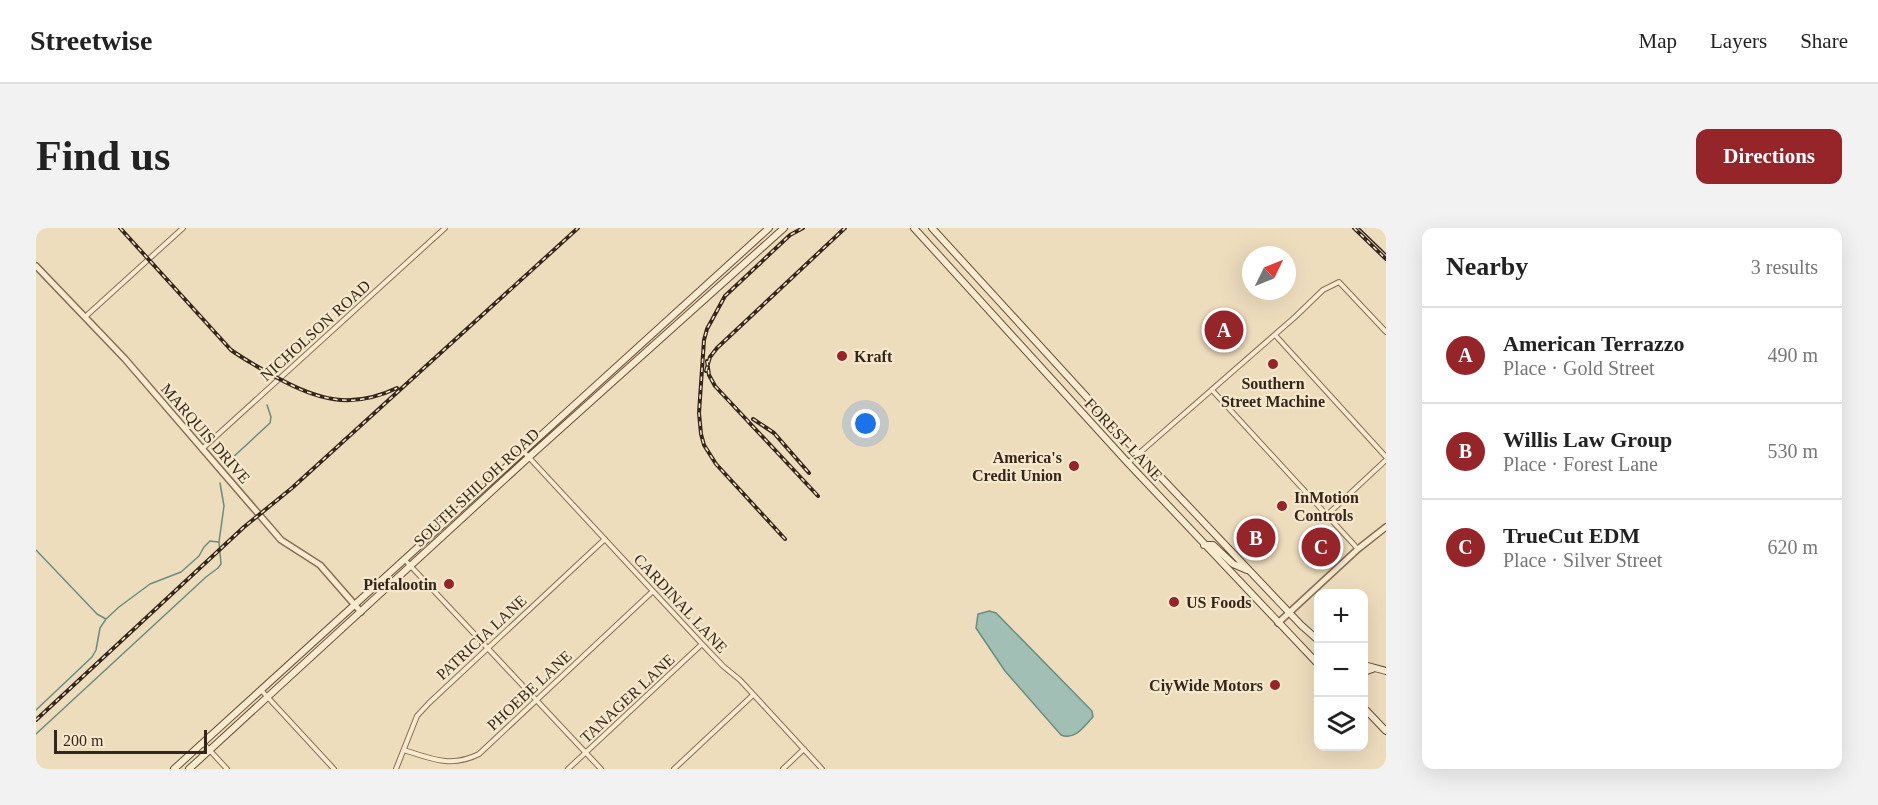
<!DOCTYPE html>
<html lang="en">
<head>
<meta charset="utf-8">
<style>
  body { margin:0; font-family:"Times New Roman",serif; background:#f2f2f2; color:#222 }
  .controls { position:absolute; right:18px; bottom:18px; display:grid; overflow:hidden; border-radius:12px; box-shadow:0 6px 24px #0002 }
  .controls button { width:54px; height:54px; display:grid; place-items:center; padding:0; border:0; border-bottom:2px solid #e0e0e0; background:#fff; color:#222; font:30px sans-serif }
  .compass { position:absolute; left:1206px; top:18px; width:54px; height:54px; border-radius:50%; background:#fff; box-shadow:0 6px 24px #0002; rotate:47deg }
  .scale { position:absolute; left:18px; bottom:15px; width:153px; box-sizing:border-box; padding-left:6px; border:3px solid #35261b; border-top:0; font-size:16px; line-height:21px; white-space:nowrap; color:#35261b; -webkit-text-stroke:4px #f6e8cc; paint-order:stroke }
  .you { position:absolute; left:830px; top:196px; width:21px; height:21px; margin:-15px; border:4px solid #fff; border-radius:50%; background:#1a73e8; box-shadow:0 0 0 9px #1a73e833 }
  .badge { display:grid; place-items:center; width:39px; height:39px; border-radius:50%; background:#96252a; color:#fff; font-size:20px; font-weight:700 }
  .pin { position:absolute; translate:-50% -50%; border:3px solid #fff; box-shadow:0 2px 6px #0006 }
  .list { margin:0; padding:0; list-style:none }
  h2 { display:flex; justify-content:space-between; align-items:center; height:78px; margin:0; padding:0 24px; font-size:26px }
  h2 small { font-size:20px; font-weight:400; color:#767676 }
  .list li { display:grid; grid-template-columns:39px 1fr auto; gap:18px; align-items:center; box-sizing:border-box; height:96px; padding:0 24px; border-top:2px solid #e0e0e0 }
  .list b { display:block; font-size:22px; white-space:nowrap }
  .list p { margin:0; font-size:20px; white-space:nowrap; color:#767676 }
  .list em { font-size:20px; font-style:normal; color:#767676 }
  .icon { flex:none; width:33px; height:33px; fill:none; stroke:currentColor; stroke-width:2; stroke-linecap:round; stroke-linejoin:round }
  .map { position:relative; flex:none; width:1350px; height:541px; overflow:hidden; border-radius:12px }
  header { display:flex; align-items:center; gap:36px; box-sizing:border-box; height:84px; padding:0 30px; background:#fff; border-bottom:2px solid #e0e0e0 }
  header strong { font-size:28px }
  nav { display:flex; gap:33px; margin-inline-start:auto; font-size:21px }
  .intro { display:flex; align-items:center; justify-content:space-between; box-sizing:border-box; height:144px; padding:0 36px }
  h1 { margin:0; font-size:42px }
  .button { padding:15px 27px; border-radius:12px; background:#96252a; color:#fff; font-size:21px; font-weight:700 }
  main { display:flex; gap:36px; padding:0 36px }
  aside { flex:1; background:#fff; border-radius:12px; box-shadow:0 6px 24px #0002 }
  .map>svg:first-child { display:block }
  .water { fill:#a1bfb5; stroke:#688d82; stroke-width:1.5 }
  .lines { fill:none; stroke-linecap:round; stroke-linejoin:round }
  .stream { stroke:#688d82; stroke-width:1.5 }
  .minor-casing { stroke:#866e56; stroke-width:6 }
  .tertiary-casing { stroke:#866e56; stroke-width:8 }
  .secondary-casing { stroke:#684f39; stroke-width:8 }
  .minor { stroke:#f9ebd0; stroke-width:4 }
  .tertiary { stroke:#f9ebd0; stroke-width:5 }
  .secondary { stroke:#f9ebd0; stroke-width:6 }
  .tram { stroke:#35261b; stroke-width:1.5 }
  .rail-casing { stroke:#35261b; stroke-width:4 }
  .rail { stroke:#f6e8cc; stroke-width:1.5; stroke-dasharray:4.5; stroke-linecap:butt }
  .poi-dot { fill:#96252a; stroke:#f6e8cc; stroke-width:2 }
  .labels { text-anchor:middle; stroke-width:4.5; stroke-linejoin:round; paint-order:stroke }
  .street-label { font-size:16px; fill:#35261b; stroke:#f6e8cc }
  .poi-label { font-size:16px; font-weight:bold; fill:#35261b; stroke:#f6e8cc; text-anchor:start }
</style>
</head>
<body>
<header>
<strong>Streetwise</strong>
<nav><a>Map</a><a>Layers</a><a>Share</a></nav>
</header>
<div class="intro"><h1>Find us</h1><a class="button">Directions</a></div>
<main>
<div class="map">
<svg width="1350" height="541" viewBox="0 0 1350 541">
  <rect width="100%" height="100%" fill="#eeddbd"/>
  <path class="water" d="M953,383L960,385L1056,483L1057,489C1048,498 1039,513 1025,507L969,443L940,400L942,386Z"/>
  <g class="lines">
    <path class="stream" d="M194,232L234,195L235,189L231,177
      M0,322L61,386L70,391
      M0,482L56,429L60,422L64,400L70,391L83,379L114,356L145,344L163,328L168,319L174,313L182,314
      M0,506L170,349L182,340L185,336L183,314L188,278L184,255"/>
    <defs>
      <path id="minor" d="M49,89L147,0
        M1239,107L1350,229
        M1176,162L1322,321
        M166,221L409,0
        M487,223L666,416L687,438L704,452L786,541
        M1092,235L1259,89L1287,62L1303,54L1350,104
        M1291,287L1350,232
        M368,331L565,541
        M225,462L298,541
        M167,515L191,541
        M368,522C396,531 415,540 443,526L617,363
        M360,541L381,488L393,475L569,311
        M532,541L666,416
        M638,541L717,467
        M747,541L768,521"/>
      <path id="tertiary" d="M0,38L89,131L245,312L284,337L325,384
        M1242,395L1322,321L1350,299"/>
      <path id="secondary" d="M878,0L1092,235L1282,436
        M896,0L1102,225L1265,397L1282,412
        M1168,317H1177L1197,336L1211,342
        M1328,437L1350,443
        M1328,444L1339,440
        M1328,480L1350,503
        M138,541L733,0
        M153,541L493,229L748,0"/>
    </defs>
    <use href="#minor" class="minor-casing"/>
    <use href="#tertiary" class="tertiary-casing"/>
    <use href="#secondary" class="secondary-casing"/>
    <use href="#minor" class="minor"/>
    <use href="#tertiary" class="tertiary"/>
    <use href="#secondary" class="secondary"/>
    <path class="tram" d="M1323,0L1350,26"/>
    <defs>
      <path id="rail" d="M84,0L195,122C209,132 224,140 238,148C281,172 315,182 361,160
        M1318,0L1350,31
        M671,133L673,147L679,158L782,268
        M670,143L674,129L681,120L809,0
        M717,191L738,205L773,245
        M749,311L680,236L668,217L665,206L663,185L668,112L671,101L689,68L754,7L767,0
        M0,492L208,299L256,260L542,0"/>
    </defs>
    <use href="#rail" class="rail-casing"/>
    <use href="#rail" class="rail"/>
  </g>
  <g class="poi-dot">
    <circle cx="806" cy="128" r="6"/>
    <circle cx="1237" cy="136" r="6"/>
    <circle cx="1038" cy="238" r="6"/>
    <circle cx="1246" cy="278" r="6"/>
    <circle cx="413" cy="356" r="6"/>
    <circle cx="1138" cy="374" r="6"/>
    <circle cx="1239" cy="457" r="6"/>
  </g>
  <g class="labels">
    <g class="street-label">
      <text transform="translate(279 102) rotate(-42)" y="6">NICHOLSON ROAD</text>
      <text transform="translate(170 205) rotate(49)" y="6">MARQUIS DRIVE</text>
      <text transform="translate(1088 211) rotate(47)" y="6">FOREST LANE</text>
      <text transform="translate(440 259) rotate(-43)" y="6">SOUTH SHILOH ROAD</text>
      <text transform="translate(645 375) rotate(47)" y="6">CARDINAL LANE</text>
      <text transform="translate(445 409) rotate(-43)" y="6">PATRICIA LANE</text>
      <text transform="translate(493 462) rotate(-43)" y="6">PHOEBE LANE</text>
      <text transform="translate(591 470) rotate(-43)" y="6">TANAGER LANE</text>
    </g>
    <g class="poi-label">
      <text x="818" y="134">Kraft</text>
      <text x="1237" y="161" text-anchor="middle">Southern<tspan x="1237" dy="18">Street Machine</tspan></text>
      <text x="1026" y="235" text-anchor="end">America's<tspan x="1026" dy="18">Credit Union</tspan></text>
      <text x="1258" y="275">InMotion<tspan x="1258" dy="18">Controls</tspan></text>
      <text x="401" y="362" text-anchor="end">Piefalootin</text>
      <text x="1150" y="380">US Foods</text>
      <text x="1227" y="463" text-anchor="end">CiyWide Motors</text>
    </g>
  </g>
</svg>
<div class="controls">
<button>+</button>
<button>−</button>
<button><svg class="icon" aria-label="layers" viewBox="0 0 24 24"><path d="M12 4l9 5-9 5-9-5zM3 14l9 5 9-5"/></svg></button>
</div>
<svg class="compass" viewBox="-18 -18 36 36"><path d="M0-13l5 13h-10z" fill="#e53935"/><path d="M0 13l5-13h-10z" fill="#767676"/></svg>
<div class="scale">200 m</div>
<div class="you"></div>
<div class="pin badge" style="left:1188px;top:102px">A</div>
<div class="pin badge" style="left:1220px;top:310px">B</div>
<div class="pin badge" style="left:1285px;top:319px">C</div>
</div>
<aside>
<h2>Nearby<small>3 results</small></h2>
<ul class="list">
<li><span class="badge">A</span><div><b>American Terrazzo</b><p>Place · Gold Street</p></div><em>490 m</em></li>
<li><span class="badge">B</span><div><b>Willis Law Group</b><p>Place · Forest Lane</p></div><em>530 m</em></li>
<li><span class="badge">C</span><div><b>TrueCut EDM</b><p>Place · Silver Street</p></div><em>620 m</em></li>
</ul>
</aside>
</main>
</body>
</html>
